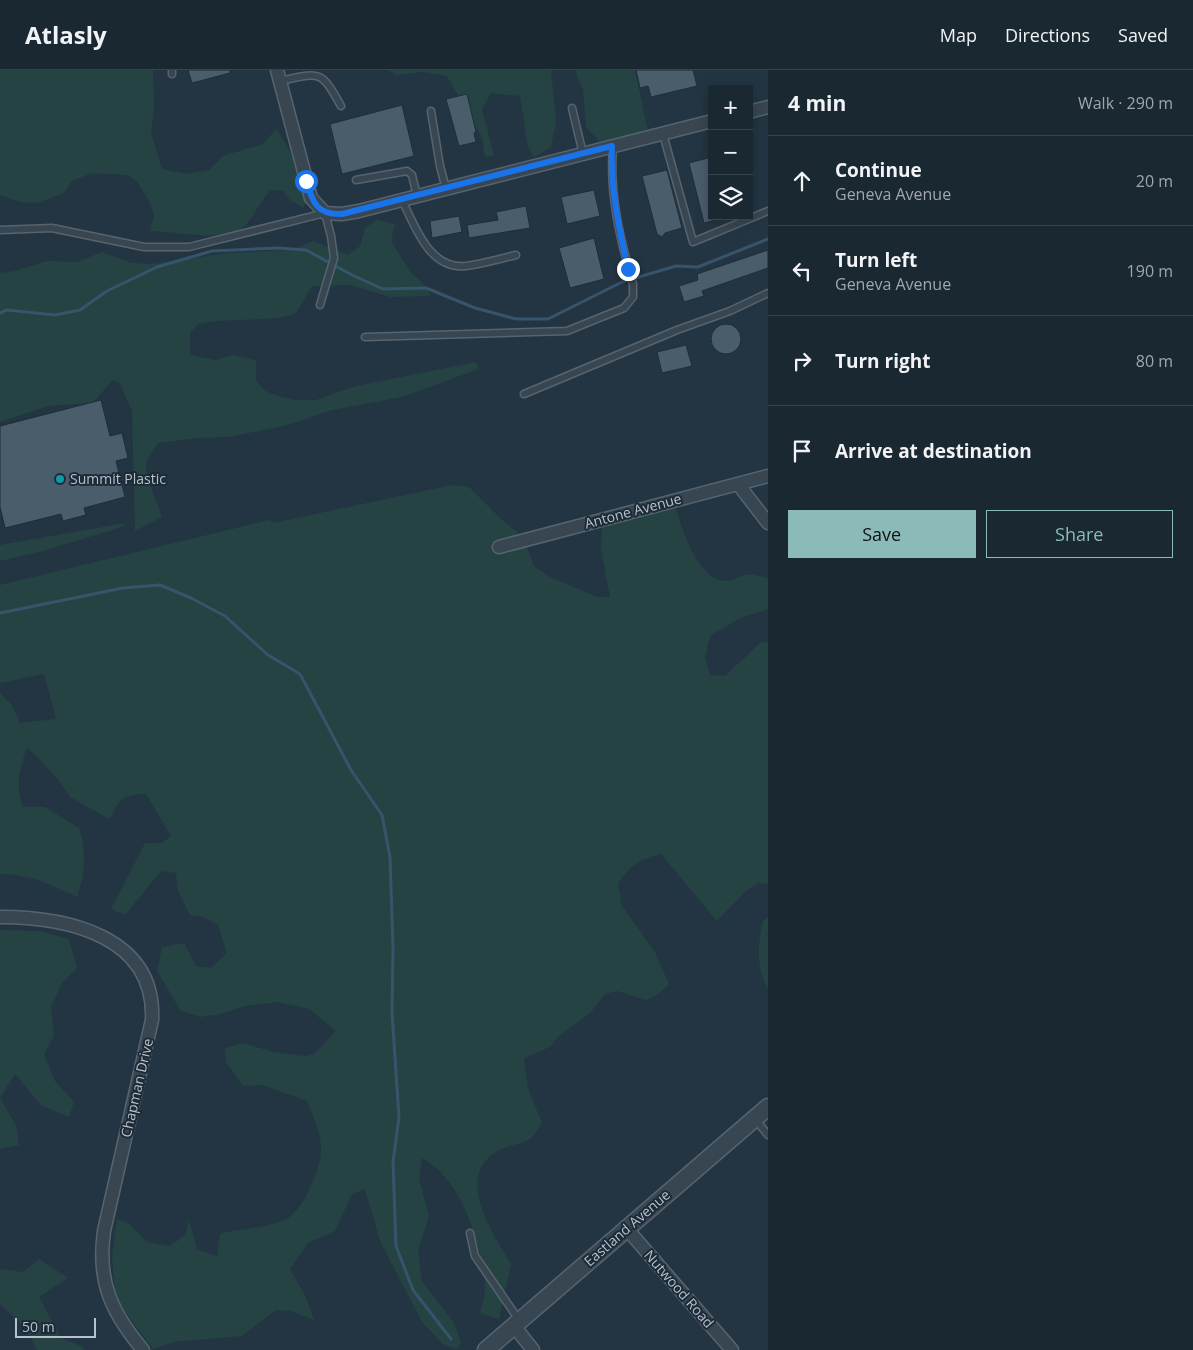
<!DOCTYPE html>
<html lang="en">
<head>
<meta charset="utf-8">
<style>
  body { margin:0; font-family:"Open Sans",sans-serif; background:#27343e; color:#f1f3f6 }
  .controls { position:absolute; right:15px; top:15px; display:grid; overflow:hidden; border-radius:0px; box-shadow:0 2px 12px #0003 }
  .controls button { width:45px; height:45px; display:grid; place-items:center; padding:0; border:0; border-bottom:1px solid #38444d; background:#1a2832; color:#f1f3f6; font:25px sans-serif }
  .scale { position:absolute; left:15px; bottom:12px; width:81px; box-sizing:border-box; padding-left:5px; border:2px solid #b5c1cc; border-top:0; font-size:14px; line-height:18px; white-space:nowrap; color:#b5c1cc; -webkit-text-stroke:4px #1d2b37; paint-order:stroke }
  .stop { position:absolute; width:15px; height:15px; margin:-11px; border:4px solid #1a73e8; border-radius:50%; background:#fff }
  .stop.end { background:#1a73e8; border-color:#fff; box-shadow:0 1px 5px #0008 }
  .list { margin:0; padding:0; list-style:none }
  h2 { display:flex; justify-content:space-between; align-items:center; height:65px; margin:0; padding:0 20px; font-size:21px }
  h2 small { font-size:16px; font-weight:400; color:#9fa6ac }
  .list li { display:grid; grid-template-columns:32px 1fr auto; gap:15px; align-items:center; box-sizing:border-box; height:90px; padding:0 20px; border-top:1px solid #38444d }
  .list b { display:block; font-size:19px; white-space:nowrap }
  .list p { margin:0; font-size:16px; white-space:nowrap; color:#9fa6ac }
  .list em { font-size:16px; font-style:normal; color:#9fa6ac }
  .actions { display:flex; gap:10px; padding:15px 20px }
  .actions a { flex:1; padding:11px 0; border:1px solid #8bbbb9; border-radius:0px; text-align:center; font-size:18px; color:#8bbbb9 }
  .actions .main { background:#8bbbb9; color:#111 }
  .icon { flex:none; width:28px; height:28px; fill:none; stroke:currentColor; stroke-width:2; stroke-linecap:round; stroke-linejoin:round }
  .map { position:relative; flex:none; width:768px; height:1280px; overflow:hidden }
  header { display:flex; align-items:center; gap:30px; box-sizing:border-box; height:70px; padding:0 25px; background:#1a2832; border-bottom:1px solid #38444d }
  header strong { font-size:24px }
  nav { display:flex; gap:28px; margin-inline-start:auto; font-size:18px }
  main { display:flex }
  aside { flex:1; background:#1a2832 }
  .map>svg:first-child { display:block }
  .green { fill:#254343 }
  .lines { fill:none; stroke-linecap:round; stroke-linejoin:round }
  .stream { stroke:#36546b; stroke-width:3 }
  .building { fill:#495d6b; stroke:#1f2d39 }
  .service-casing { stroke:#56646f; stroke-width:9 }
  .minor-casing { stroke:#56646f; stroke-width:15 }
  .tertiary-casing { stroke:#56646f; stroke-width:19 }
  .service { stroke:#384652; stroke-width:6 }
  .minor { stroke:#384652; stroke-width:12 }
  .tertiary { stroke:#384652; stroke-width:16 }
  .route { stroke:#1a73e8; stroke-width:6 }
  .culture-dot { fill:#0f9aa8; stroke:#1d2b37; stroke-width:2 }
  .labels { text-anchor:middle; stroke-width:4; stroke-linejoin:round; paint-order:stroke }
  .poi-label { font-size:14px; fill:#b5c1cc; stroke:#1d2b37; text-anchor:start }
  .street-label { font-size:14px; fill:#b5c1cc; stroke:#1d2b37 }
</style>
</head>
<body>
<header>
<strong>Atlasly</strong>
<nav><a>Map</a><a>Directions</a><a>Saved</a></nav>
</header>
<main>
<div class="map">
<svg width="768" height="1280" viewBox="0 0 768 1280">
  <rect width="100%" height="100%" fill="#233543"/>
  <path class="green" d="M0,0H153L154,40L151,63L162,99L186,104L209,100L223,86L263,74L276,59C289,77 311,116 304,138L290,130L283,121L270,120C264,127 248,155 243,158C217,173 178,161 150,161L154,146L151,135L138,113L128,105L92,103L72,111L64,123L37,133L20,132L0,125Z
    M388,0H551L556,52L551,77L534,87L528,77L520,26L491,23L482,39L494,85L485,87L482,68L447,6L422,2L396,5Z
    M575,0H635L648,62L600,72L586,57L583,20Z
    M377,150L395,154L391,171L411,203L422,212L431,226L390,227L351,215L312,216L296,243L280,248L216,251L198,254L190,263V285L216,290L233,285L256,290V311L265,321L281,327L296,330H316L356,316L476,292L479,299L402,327L332,340L288,355L229,367L197,368L158,373C154,378 150,384 147,390C142,403 158,433 162,447L135,461L132,341L119,312L113,310L92,333L48,336L0,352V203L14,201L47,191L77,192L102,182L131,193L151,194L228,183L292,180L313,171L348,185L360,176L365,158Z
    M452,415L469,417L501,449L517,462L528,480L534,496L550,507L597,527H610L601,479L602,458L639,444L675,436C682,458 698,513 727,511C733,511 739,506 745,505C752,503 761,507 768,508V539L740,548L710,566L705,588L710,605L725,606L760,573L768,572V814L758,813L745,822L717,851L661,784C641,788 628,797 618,814L622,836L655,882L669,914L657,925L646,930L617,921L605,924L591,942L558,967L550,977L524,988L528,1018L542,1053C528,1077 524,1070 502,1079C451,1102 492,1162 511,1194L499,1249L480,1244C482,1235 486,1223 485,1214C482,1174 460,1107 422,1088L419,1109L429,1146L418,1180L422,1211L454,1253L461,1273L456,1279L443,1274L422,1252L380,1171L365,1119L352,1124L335,1161L308,1173L290,1199L306,1227L314,1250L290,1241L276,1240L242,1266L173,1272L153,1279L115,1228L112,1185L117,1149L129,1154L147,1172L170,1176L185,1165L189,1150L197,1179L217,1186L220,1164C242,1158 267,1159 288,1148C303,1139 320,1100 321,1083C322,1065 314,1048 307,1031L262,1015L243,1016L226,992L225,978L243,973L273,982L304,986L314,984L336,961L309,939L277,932L245,936L220,944L200,947L181,941L157,901L162,877L184,873L196,896L211,898L227,883L218,855L204,847L190,845L178,821L176,803L161,801L125,845L111,839L145,773H162L171,766L146,724C135,724 124,725 117,735C114,740 114,744 109,749L70,727L57,708L27,677C20,699 15,714 23,737H45L79,758C87,783 85,803 77,827C52,815 29,804 0,804V623L12,635L20,653L56,649L44,604L0,613V515L270,450L273,453Z
    M126,453L119,458L43,481L0,491V475Z
    M768,847V918C755,899 758,871 763,851Z
    M0,860L40,861L69,869L77,898L62,913L51,937L54,966L44,984L55,1011L74,1032L69,1047L41,1035L15,1004L0,1028L16,1056L19,1075L0,1079Z
    M39,1189L68,1208L39,1227L61,1268L81,1276L84,1280H37L25,1257L0,1234V1199L23,1202Z"/>
  <g class="lines">
    <path class="stream" d="M0,243L7,240L55,245L80,240L107,221L157,197L212,181L278,178L306,180L354,206L383,219L426,218L475,238L516,249H548L622,212L676,196L698,197L768,169
      M0,543L123,518L160,515L191,528L225,546L268,585L300,604L351,700L382,745L390,787L393,877L392,942L399,1047L393,1092L396,1176L413,1220L451,1269"/>
  </g>
  <path class="building" d="M188,0H230V3L192,13Z
    M636,0H693L697,16L651,27L648,16L640,18Z
    M467,24L476,62L474,63L476,72L459,76L446,29Z
    M402,35L414,86L342,104L330,54Z
    M712,87V151L704,153L689,93Z
    M667,100L682,158L665,163L662,167L657,164L642,106Z
    M594,120L600,146L567,154L561,127Z
    M526,136L530,158L469,168L467,155L498,150L496,142Z
    M459,146L462,162L432,168L430,151Z
    M594,168L604,209L570,218L559,178Z
    M768,180V198L702,221L704,226L684,232L679,216L698,210L697,204Z
    M711 269a15 15 0 1 1 30 0a15 15 0 1 1-30 0Z
    M686,275L692,296L662,303L657,282Z
    M101,330L110,366L122,363L128,388L116,391L125,427L84,438L86,445L63,451L61,444L5,458L0,437V356Z"/>
  <g class="lines">
    <defs>
      <path id="service" d="M172,0V4
        M280,11C321,2 321,0 341,36
        M572,38L583,84
        M431,41L440,96L446,119
        M663,64L693,172L768,141
        M356,110L407,101L412,105L417,126
        M402,130C415,156 429,200 466,196C482,194 499,189 516,185
        M0,160L52,158L144,177H189L325,143L331,166L334,188L320,235
        M365,267L567,261L624,238L633,227V214C620,169 609,124 613,77
        M524,324L677,260L730,241L768,223
        M755,1049L768,1065
        M470,1163L475,1186L519,1250"/>
      <path id="minor" d="M277,0L311,128L325,143L342,144L359,141L712,51
        M749,42L768,37
        M738,414L768,453
        M499,477L768,406
        M0,847C67,847 156,866 152,950L104,1161C97,1211 111,1242 143,1280
        M627,1159L732,1280
        M514,1256L533,1280"/>
      <path id="tertiary" d="M486,1280L768,1037"/>
    </defs>
    <use href="#service" class="service-casing"/>
    <use href="#minor" class="minor-casing"/>
    <use href="#tertiary" class="tertiary-casing"/>
    <use href="#service" class="service"/>
    <use href="#minor" class="minor"/>
    <use href="#tertiary" class="tertiary"/>
  </g>
  <g class="lines">
    <path class="route" d="M306,111C313,133 317,145 342,144L612,76C610,119 619,158 628,199"/>
  </g>
  <circle class="culture-dot" cx="60" cy="409" r="5"/>
  <g class="labels">
    <g class="poi-label">
      <text x="70" y="414">Summit Plastic</text>
    </g>
    <g class="street-label">
      <text transform="translate(633 441) rotate(-15)" y="5">Antone Avenue</text>
      <text transform="translate(137 1018) rotate(-77)" y="5">Chapman Drive</text>
      <text transform="translate(627 1158) rotate(-41)" y="5">Eastland Avenue</text>
      <text transform="translate(679 1219) rotate(49)" y="5">Nutwood Road</text>
    </g>
  </g>
</svg>
<div class="controls">
<button>+</button>
<button>−</button>
<button><svg class="icon" aria-label="layers" viewBox="0 0 24 24"><path d="M12 4l9 5-9 5-9-5zM3 14l9 5 9-5"/></svg></button>
</div>
<div class="scale">50 m</div>
<div class="stop" style="left:306px;top:111px"></div>
<div class="stop end" style="left:628px;top:199px"></div>
</div>
<aside>
<h2>4 min<small>Walk · 290 m</small></h2>
<ul class="list">
<li><svg class="icon" aria-label="ahead" viewBox="0 0 24 24"><path d="M12 20V5M6 11l6-6 6 6"/></svg><div><b>Continue</b><p>Geneva Avenue</p></div><em>20 m</em></li>
<li><svg class="icon" aria-label="left" viewBox="0 0 24 24"><path d="M17 20v-9H6M10 6l-5 5 5 5"/></svg><div><b>Turn left</b><p>Geneva Avenue</p></div><em>190 m</em></li>
<li><svg class="icon" aria-label="right" viewBox="0 0 24 24"><path d="M7 20v-9h11M14 6l5 5-5 5"/></svg><div><b>Turn right</b></div><em>80 m</em></li>
<li><svg class="icon" aria-label="arrive" viewBox="0 0 24 24"><path d="M6 21V4h12l-3 4 3 4H6"/></svg><div><b>Arrive at destination</b></div></li>
</ul>
<div class="actions"><a class="main">Save</a><a>Share</a></div>
</aside>
</main>
</body>
</html>
